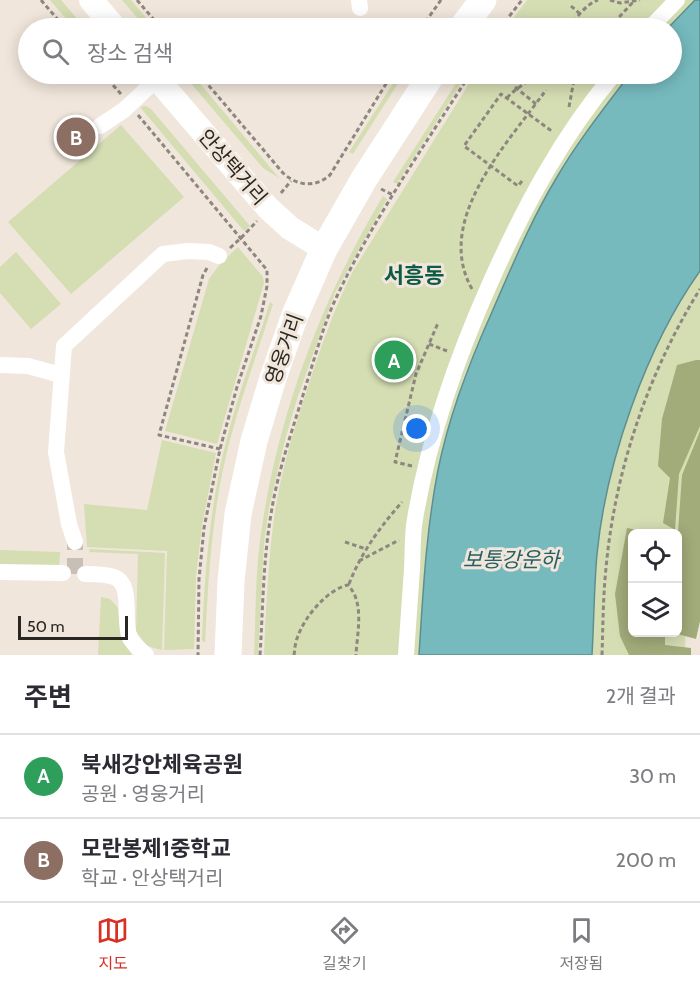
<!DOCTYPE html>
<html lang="ko">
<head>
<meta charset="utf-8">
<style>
  body { margin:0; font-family:Cabin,"Noto Sans KR",sans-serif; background:#f7f7f7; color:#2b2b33 }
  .controls { position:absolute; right:18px; bottom:18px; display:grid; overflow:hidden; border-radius:9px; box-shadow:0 3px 15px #0003 }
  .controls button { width:54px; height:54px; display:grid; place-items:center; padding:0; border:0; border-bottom:2px solid #e1e1e2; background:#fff; color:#2b2b33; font:30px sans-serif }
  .scale { position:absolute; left:18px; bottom:15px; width:110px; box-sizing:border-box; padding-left:6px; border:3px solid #2a2722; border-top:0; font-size:16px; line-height:21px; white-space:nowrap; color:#2a2722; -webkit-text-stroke:4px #f0e6db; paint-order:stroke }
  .you { position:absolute; left:417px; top:429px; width:21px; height:21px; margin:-15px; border:4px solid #fff; border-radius:50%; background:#1a73e8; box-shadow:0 0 0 9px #1a73e833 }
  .badge { display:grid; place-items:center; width:39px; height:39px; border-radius:50%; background:#d93025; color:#fff; font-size:20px; font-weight:700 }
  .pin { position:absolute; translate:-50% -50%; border:3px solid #fff; box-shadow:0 2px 6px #0006 }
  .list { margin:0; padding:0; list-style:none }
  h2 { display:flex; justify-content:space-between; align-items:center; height:78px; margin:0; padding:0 24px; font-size:26px }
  h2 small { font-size:20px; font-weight:400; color:#7c7c81 }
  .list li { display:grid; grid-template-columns:39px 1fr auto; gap:18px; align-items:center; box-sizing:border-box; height:84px; padding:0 24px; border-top:2px solid #e1e1e2 }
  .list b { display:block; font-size:22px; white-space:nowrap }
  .list p { margin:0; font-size:20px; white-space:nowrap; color:#7c7c81 }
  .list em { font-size:20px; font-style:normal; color:#7c7c81 }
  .icon { flex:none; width:33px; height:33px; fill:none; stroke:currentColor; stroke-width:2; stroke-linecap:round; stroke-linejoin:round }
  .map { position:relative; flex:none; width:700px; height:655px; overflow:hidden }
  .search { position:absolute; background:#fff; box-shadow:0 3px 15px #0003; left:18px; right:18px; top:18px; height:66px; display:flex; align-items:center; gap:15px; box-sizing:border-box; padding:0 21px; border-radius:33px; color:#7c7c81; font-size:22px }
  .sheet { height:246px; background:#fff }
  nav { display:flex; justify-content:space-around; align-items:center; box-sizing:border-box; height:84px; border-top:2px solid #e1e1e2; background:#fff; font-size:16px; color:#7c7c81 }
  nav a { display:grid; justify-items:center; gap:3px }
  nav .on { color:#d93025 }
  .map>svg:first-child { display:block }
  .green { fill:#d5ddb3; fill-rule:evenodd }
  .forest { fill:#a2ab7a }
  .water { fill:#76babe; stroke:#5f8e8f; stroke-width:1.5 }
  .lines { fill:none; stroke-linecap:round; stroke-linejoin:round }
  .street-tunnel { stroke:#c8c0b6; stroke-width:16; stroke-dasharray:16 8; stroke-linecap:butt }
  .path { stroke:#8d877f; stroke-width:3; stroke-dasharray:4.5 3; stroke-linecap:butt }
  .street { stroke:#fff; stroke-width:16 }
  .secondary { stroke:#fff; stroke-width:24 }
  .primary { stroke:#fff; stroke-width:27 }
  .labels { text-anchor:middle; stroke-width:6; stroke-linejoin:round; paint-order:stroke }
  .street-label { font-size:20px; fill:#2a2722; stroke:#f0e6db }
  .water-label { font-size:21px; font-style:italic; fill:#276063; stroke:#f0e6db }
  .quarter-label { font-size:22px; font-weight:bold; fill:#0f5c46; stroke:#f0e6db }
</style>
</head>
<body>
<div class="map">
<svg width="700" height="655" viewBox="0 0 700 655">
  <rect width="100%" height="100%" fill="#f0e6db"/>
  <path class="green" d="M50,0H61L85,28H74Z
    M122,0H131L155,28H146Z
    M527,0H695L668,28H506Z
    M183,74H192L279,178L263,168Z
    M399,74H404L353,154L349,152Z
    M462,74H467L397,184L393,182Z
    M475,74H630L586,132L518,252L464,376L438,468L431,507L427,538L419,655H264C266,609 268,564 274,518C280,475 293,432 307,390C320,349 334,309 353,271Z
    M146,106L151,109L250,226L244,231L140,107Z
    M121,125L184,197L71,294L8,222Z
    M383,196L387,199L335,293L298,396L286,436L269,508L264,543L258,655H254C256,617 255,579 260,541C276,419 320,302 383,196Z
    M238,247L263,277L264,283L217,444L165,431L209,279L220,264Z
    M16,252L61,304L31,329L0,293V267Z
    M700,271V480L687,503L685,655H592C594,621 594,587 597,554C606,462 647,347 700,271ZM632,534H678V632H632Z
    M270,302L273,304C255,360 234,416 222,474C211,530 208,585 205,642L202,641C204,585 208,529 219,473C230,415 252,359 270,302Z
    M162,440L216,453L202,526L196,576L194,649L164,650L167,551L87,547L84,504L147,510Z
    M90,549L165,553L162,650L147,646L136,631L138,554L89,552Z
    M0,550L60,552L59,569L0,567Z
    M101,597L110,599L118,608L121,638L132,655H98Z"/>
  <path class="forest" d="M696,360H700V426L679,474L675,530L663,523L670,478L658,466L662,419L677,365Z
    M700,431V621L696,639L674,633L678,632V582L681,534L678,532L682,475Z
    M627,528L653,533L632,534V632L665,633V645L691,648V655H629L620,636L615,594Z"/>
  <path class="water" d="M695,0H700V271C646,347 606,462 597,554C594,587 594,621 592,655H419C423,593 426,531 438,470C449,415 469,363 492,312C512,266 531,220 557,177C578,141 605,107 630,74H672V28H668Z"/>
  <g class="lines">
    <path class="street-tunnel" d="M75,574V542"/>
    <path class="path" d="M41,0L65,28
      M137,0L161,28
      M610,0L620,3L640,0
      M571,6L580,14
      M421,28L441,0
      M500,28L522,0
      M569,28C577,17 585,5 598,0
      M609,28L633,2
      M103,74L121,94
      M199,74L283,173C297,186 315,188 330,175L392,74
      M515,87L536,104
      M507,98C516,87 527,84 535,74
      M569,107L575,74
      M138,115L267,270V286L261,316L237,387L220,449L204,528L199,579L198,655
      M522,181L518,186L464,146L501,94L553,132
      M381,189L393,195
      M281,193L291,181
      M230,248L241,238L257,221
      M207,268L203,275L159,435L220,449
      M472,289C433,220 508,143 546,90
      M429,344L447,351
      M412,466L395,462L416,374L438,323
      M345,542L366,549
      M359,561L399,540
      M349,584C361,553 380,527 402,502
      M260,655C263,608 263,561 271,514C278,469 294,426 307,382C316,354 324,323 337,296C374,218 424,146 470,74
      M294,655C295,649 295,642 298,636C305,616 328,589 348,585C365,603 357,633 356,655
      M602,655C603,626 603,597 606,568C615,470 648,373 700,289"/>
    <path class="street" d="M359,0L360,8
      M650,28L677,0
      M100,126L124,110L157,79
      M0,365L28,366L61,375
      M75,542L69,524L56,452L64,346L163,254L188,251L209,252L219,256
      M0,572L63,573
      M85,574C94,574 106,574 114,577C134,584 122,621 130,638C134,645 140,650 146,655
      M406,655C408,626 410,597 412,569C413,552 412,535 415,519C429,436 457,357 491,281C524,207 562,136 614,74"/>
    <path class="secondary" d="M91,0L115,28
      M153,74L268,208L290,228L324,249"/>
    <path class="primary" d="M462,28L483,0
      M228,655L231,581L238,514L254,441L273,378L295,315L324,249L364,179L432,74"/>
  </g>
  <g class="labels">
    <g class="street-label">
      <text transform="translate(233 167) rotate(49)" y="7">안상택거리</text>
      <text transform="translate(284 349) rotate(-70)" y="7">영웅거리</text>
    </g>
    <g class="water-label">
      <text x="511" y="567">보통강운하</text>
    </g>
    <g class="quarter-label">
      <text x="414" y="283">서흥동</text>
    </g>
  </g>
</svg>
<div class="controls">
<button><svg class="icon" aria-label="locate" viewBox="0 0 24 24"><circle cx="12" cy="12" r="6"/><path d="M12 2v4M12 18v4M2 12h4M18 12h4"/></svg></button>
<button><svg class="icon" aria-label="layers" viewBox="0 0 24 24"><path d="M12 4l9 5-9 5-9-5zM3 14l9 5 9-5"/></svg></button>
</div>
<div class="scale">50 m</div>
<div class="you"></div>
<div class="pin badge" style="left:394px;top:360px;background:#2e9e5b">A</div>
<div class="pin badge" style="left:76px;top:137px;background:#8d6e63">B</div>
<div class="search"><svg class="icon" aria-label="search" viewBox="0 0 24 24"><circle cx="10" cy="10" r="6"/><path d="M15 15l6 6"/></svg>장소 검색</div>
</div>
<section class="sheet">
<h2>주변<small>2개 결과</small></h2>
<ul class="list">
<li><span class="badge" style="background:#2e9e5b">A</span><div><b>북새강안체육공원</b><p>공원 · 영웅거리</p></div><em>30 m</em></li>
<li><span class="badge" style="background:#8d6e63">B</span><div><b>모란봉제1중학교</b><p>학교 · 안상택거리</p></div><em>200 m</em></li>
</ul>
</section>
<nav>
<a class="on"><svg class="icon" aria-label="map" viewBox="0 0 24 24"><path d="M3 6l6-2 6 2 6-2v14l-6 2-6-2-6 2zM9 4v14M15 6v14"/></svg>지도</a>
<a><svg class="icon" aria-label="directions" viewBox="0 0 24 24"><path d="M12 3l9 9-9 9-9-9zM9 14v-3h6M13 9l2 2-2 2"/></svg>길찾기</a>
<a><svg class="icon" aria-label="saved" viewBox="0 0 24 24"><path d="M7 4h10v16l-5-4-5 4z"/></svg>저장됨</a>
</nav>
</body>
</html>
